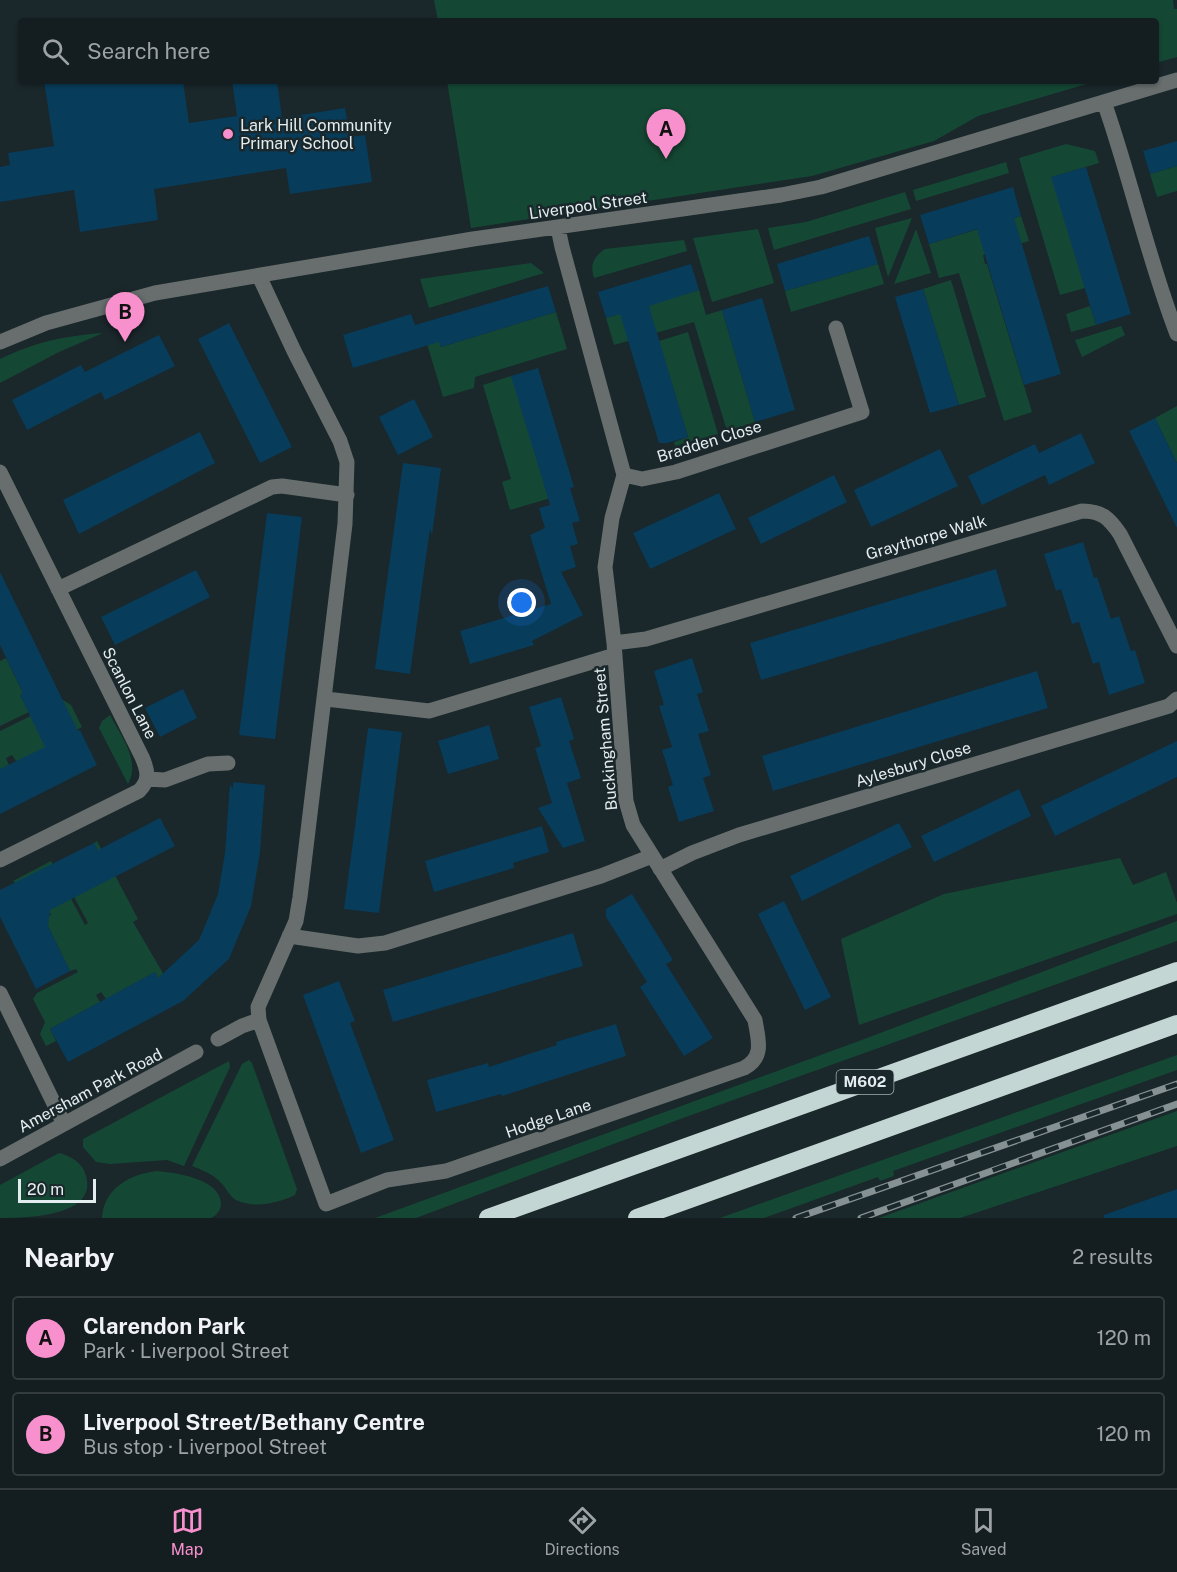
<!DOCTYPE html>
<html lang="en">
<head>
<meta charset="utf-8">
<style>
  body { margin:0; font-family:"Public Sans",sans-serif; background:#212a2d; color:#f1f3f6 }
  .scale { position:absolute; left:18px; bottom:15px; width:78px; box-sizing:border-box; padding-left:6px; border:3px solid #e3ecee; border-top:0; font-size:16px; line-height:21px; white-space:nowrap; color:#e3ecee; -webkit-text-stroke:4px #1a272b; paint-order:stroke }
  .you { position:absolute; left:522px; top:603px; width:21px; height:21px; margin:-15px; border:4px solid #fff; border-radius:50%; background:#1a73e8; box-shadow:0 0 0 9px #1a73e833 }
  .badge { display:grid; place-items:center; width:39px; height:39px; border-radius:50%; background:#f790cd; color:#111; font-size:20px; font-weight:700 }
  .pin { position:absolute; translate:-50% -50px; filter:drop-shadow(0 2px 3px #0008) }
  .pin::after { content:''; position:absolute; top:32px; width:21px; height:18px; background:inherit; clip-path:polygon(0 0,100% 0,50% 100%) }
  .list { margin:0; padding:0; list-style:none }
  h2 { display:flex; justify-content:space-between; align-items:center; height:78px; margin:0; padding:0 24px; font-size:26px }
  h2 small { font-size:20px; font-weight:400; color:#9da2a5 }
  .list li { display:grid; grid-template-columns:39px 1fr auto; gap:18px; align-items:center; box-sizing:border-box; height:84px; margin:0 12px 12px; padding:0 12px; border:2px solid #333b3e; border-radius:6px }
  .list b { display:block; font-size:22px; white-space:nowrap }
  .list p { margin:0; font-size:20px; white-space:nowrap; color:#9da2a5 }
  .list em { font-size:20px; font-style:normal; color:#9da2a5 }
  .icon { flex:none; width:33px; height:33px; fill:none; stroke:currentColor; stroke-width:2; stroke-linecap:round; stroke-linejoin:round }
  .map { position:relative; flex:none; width:1177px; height:1218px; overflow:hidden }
  .search { position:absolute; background:#141d20; box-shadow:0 2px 4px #0004; left:18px; right:18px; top:18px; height:66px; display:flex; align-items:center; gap:15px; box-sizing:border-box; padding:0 21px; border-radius:6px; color:#9da2a5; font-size:22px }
  .sheet { height:270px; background:#141d20 }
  nav { display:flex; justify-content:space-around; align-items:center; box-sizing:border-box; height:84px; border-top:2px solid #333b3e; background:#141d20; font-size:16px; color:#9da2a5 }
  nav a { display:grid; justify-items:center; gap:3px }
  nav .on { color:#f790cd }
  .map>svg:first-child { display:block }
  .green { fill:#154834 }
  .building { fill:#083c5b }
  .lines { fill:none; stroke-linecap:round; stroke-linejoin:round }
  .minor { stroke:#676e6d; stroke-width:15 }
  .highway { stroke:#c4d6d4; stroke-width:18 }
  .rail-casing { stroke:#869194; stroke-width:7 }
  .rail { stroke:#1a272b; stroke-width:4.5; stroke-dasharray:14; stroke-linecap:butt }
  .poi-dot { fill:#f790cd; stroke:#1a272b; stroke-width:2 }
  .labels { text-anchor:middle; stroke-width:5; stroke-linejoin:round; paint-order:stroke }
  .shield { fill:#1a272b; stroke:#a7b1b4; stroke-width:1.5 }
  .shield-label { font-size:15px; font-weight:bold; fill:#e3ecee }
  .poi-label { font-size:16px; fill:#e3ecee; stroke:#1a272b; text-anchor:start }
  .street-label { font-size:16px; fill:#e3ecee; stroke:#1a272b }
</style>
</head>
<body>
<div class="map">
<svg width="1177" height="1218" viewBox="0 0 1177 1218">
  <rect width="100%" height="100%" fill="#1a272b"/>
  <path class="green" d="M434,0H1173L1174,9H1177V57L1156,63V21H438Z
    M447,81H1097L978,116L934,141L812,176L471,228Z
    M1066,144L1095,151L1099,163L1052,177L1085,288L1060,295L1019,158Z
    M1006,162L1009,173L916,201L913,190Z
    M1177,166V191L1157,197L1150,174Z
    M905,192L911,209L774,250L768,228L806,222Z
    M1021,216L1029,241L983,255L985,264H987L1032,412L1004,421L959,273L939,278L929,244Z
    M912,218L888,277L875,228Z
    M758,229L774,283L712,302L693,238Z
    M916,229L931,273L894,284Z
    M684,240L687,251L594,278C590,265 593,257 605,249Z
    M531,263L544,273L429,308L420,279Z
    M878,264L884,284L791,312L785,291Z
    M951,280L986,397L959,405L923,289Z
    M699,290L706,315L722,310L755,422L727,431L694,322L614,345L606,318Z
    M1090,306L1096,325L1071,332L1066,314Z
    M556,312L567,349L475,377L474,388L443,397L425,337L437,334L441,347Z
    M1121,326L1125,335L1082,357L1075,340Z
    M688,332L718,434L675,446L674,442L688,437L659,341Z
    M103,333L59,352L0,383V359C35,342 64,336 103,333Z
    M511,376L561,495L510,510L502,482L511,479L483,385Z
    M1177,406V463L1155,418Z
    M6,658L23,693L20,695L29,712L0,726V661Z
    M63,700L71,705L82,727L64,737L67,744L16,761L12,755L6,758L9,765L0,770V731Z
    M110,715C121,736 141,761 128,784L99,728L102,721Z
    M97,841L138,919L133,922L167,980L161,984L155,972L106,999L101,992L96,995L100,1002L50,1029L56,1041L46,1046L40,1034L45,1022L33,999L37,993L78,972L76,969L70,971L44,918L51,915L49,911L13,881L51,861L85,925L88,923L74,897L112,877L94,843Z
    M1120,858L1133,885L1166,872L1177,903V914L859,1025L841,939L944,894Z
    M1177,921V941L683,1118L416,1218H375L859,1041Z
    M1177,1055V1070L893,1171L894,1176L880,1181L878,1177L764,1218H720Z
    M249,1060L252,1063L297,1189L295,1195C278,1203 254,1209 236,1200C229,1196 226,1187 220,1182C213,1174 202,1170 192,1166L242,1064Z
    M229,1061L230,1067L184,1166L167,1160L110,1164L96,1162L83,1147V1139Z
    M1177,1111V1146L960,1218H879Z
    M59,1153C71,1156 83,1163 86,1176C98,1217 25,1218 0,1218V1185Z
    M157,1171C176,1173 219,1178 221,1203C221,1210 217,1215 211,1218H102C104,1188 130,1174 157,1171Z"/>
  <path class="building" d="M44,81H183L189,123L237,116L232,81H277L282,118L345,108L350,137L365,135L372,182L290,194L286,168L154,189L158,220L80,232L74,190L0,202V167L10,165L8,153L54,146Z
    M1177,141V166L1150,174L1143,151Z
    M1086,167L1131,314L1096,325L1051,177Z
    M1013,187L1021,216L1014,218L1061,374L1024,385L977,229L929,244L920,215Z
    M869,236L878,264L785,291L777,264Z
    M691,264L699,290L649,306L688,437L667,443H659L620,314L606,318L598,292Z
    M548,286L556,312L441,347L439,342L353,368L343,335L411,314L415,325Z
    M923,289L959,405L930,413L895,297Z
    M762,298L795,410L755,422L722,310Z
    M229,323L292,447L260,463L198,339Z
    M159,335L175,366L105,400L101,392L27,430L12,400L81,365L85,372Z
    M538,368L574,487L570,488L580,521L572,523L578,544L570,546L576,567L561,572L583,615L532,641L534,645L470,664L460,631L551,604L530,535L545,528L539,508L550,505L511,376Z
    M414,399L433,437L398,455L379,417Z
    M1155,418L1177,463V528L1129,431Z
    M200,432L215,463L79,534L63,500Z
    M1081,433L1095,463L1049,485L1045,475L982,505L968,476L1035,444L1039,453Z
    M940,449L958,486L871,527L854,490Z
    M403,463L441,468L432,535L430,529L426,557L410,674L375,669Z
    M834,475L847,502L761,544L748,518Z
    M719,493L736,529L650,569L633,533Z
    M267,513L302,517L275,739L239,735Z
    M1083,542L1094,578L1097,577L1111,619L1119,616L1131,651L1135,650L1145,683L1109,695L1099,662L1093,664L1079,622L1072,624L1061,589L1056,591L1044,554Z
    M996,569L1007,606L761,680L750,643Z
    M196,570L210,597L115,645L101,617Z
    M0,572L78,731L80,730L97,765L0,814V769L45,747L20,695L23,693L0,645Z
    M692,658L703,692L697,694L709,731L698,734L711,775L703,778L714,811L679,822L668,787L673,785L662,750L672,747L659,706L664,705L654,671Z
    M1037,671L1048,708L773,791L762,756Z
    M183,689L197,718L160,737L145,708Z
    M561,697L574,739L569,741L581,778L567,783L585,841L563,848L538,808L552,803L535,748L541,746L529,707Z
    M489,725L499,759L448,774L438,741Z
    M368,728L402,732L379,913L344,909Z
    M1177,741V777L1055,836L1041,806Z
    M233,782L265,785L260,852L251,906L229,959L183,1001L68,1062L50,1029L155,972L158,978L199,940L218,894L225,853L230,784L233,789Z
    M1019,789L1031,816L934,862L921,836Z
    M160,818L175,846L50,910L48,926L70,971L36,989L0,917V890L94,843L98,850Z
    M899,823L912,847L802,901L790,876Z
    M542,826L549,852L513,863L514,868L434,892L425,861Z
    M632,894L673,960L666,964L713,1038L684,1056L640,987L647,982L606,917V909Z
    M784,901L831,997L805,1010L758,914Z
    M573,933L583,966L393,1022L383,990Z
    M339,981L355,1021L350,1023L394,1140L361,1153L303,995Z
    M616,1024L626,1056L502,1096L501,1094L436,1112L427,1080L488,1063L489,1067L557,1045L556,1042Z
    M1177,1189V1218H1104V1215Z"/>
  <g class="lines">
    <path class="minor" d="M1104,102C1131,179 1148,259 1177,334
      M558,228L562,247L624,475L642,479L676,472L862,412L836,328
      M259,276L294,351L340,441L347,462L345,524L300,897L296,921L258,1007L259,1020L326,1204L387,1180L446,1171L744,1068C765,1057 758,1039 755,1020L633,825L626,801L614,643L605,567L612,518L624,475
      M0,342L46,323L155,293L473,239L781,195L821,187L1177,80
      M0,472L142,757C148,771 150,780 139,791L0,860
      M58,589L272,487L282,486L347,495
      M614,643L646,639L1082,511C1102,511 1109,518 1120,534L1177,646
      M326,699L429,711L615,655
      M147,779L165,780L208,764L228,763
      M660,869L692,853L739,835L1169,706L1177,699
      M289,936L358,946L385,943L601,876L652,856
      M0,993L64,1124
      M218,1039L242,1026L259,1020
      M0,1159L196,1052"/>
    <path class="highway" d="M488,1218L1177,971
      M637,1218L1177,1024"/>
    <defs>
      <path id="rail" d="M796,1218L1177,1084
        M861,1218L1177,1104"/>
    </defs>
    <use href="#rail" class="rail-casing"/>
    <use href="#rail" class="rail"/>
  </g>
  <circle class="poi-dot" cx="228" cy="134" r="6"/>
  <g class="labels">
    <rect class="shield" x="836.5" y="1070" width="57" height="24" rx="4.5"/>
    <g class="shield-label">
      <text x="865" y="1087">M602</text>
    </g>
    <g class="poi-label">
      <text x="240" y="131">Lark Hill Community<tspan x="240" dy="18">Primary School</tspan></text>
    </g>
    <g class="street-label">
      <text transform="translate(588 205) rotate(-8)" y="6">Liverpool Street</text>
      <text transform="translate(709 441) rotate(-17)" y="6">Bradden Close</text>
      <text transform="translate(926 537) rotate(-16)" y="6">Graythorpe Walk</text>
      <text transform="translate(130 693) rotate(63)" y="6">Scanlon Lane</text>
      <text transform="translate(605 739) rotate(-95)" y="6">Buckingham Street</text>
      <text transform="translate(913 764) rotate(-17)" y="6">Aylesbury Close</text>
      <text transform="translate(90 1090) rotate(-28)" y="6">Amersham Park Road</text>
      <text transform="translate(548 1118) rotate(-19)" y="6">Hodge Lane</text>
    </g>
  </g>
</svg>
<div class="scale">20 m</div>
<div class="you"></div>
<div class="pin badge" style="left:666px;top:159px">A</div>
<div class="pin badge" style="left:125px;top:342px">B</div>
<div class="search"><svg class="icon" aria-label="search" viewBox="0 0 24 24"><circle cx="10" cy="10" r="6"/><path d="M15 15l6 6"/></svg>Search here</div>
</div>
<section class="sheet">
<h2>Nearby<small>2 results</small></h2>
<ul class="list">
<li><span class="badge">A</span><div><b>Clarendon Park</b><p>Park · Liverpool Street</p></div><em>120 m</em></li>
<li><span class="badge">B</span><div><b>Liverpool Street/Bethany Centre</b><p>Bus stop · Liverpool Street</p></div><em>120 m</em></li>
</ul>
</section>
<nav>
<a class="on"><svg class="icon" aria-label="map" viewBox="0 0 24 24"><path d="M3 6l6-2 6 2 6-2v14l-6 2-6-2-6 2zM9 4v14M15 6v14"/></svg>Map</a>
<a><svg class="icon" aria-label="directions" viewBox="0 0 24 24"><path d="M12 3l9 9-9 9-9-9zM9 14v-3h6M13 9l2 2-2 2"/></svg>Directions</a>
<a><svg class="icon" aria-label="saved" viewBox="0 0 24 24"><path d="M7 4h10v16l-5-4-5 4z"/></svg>Saved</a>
</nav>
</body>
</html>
